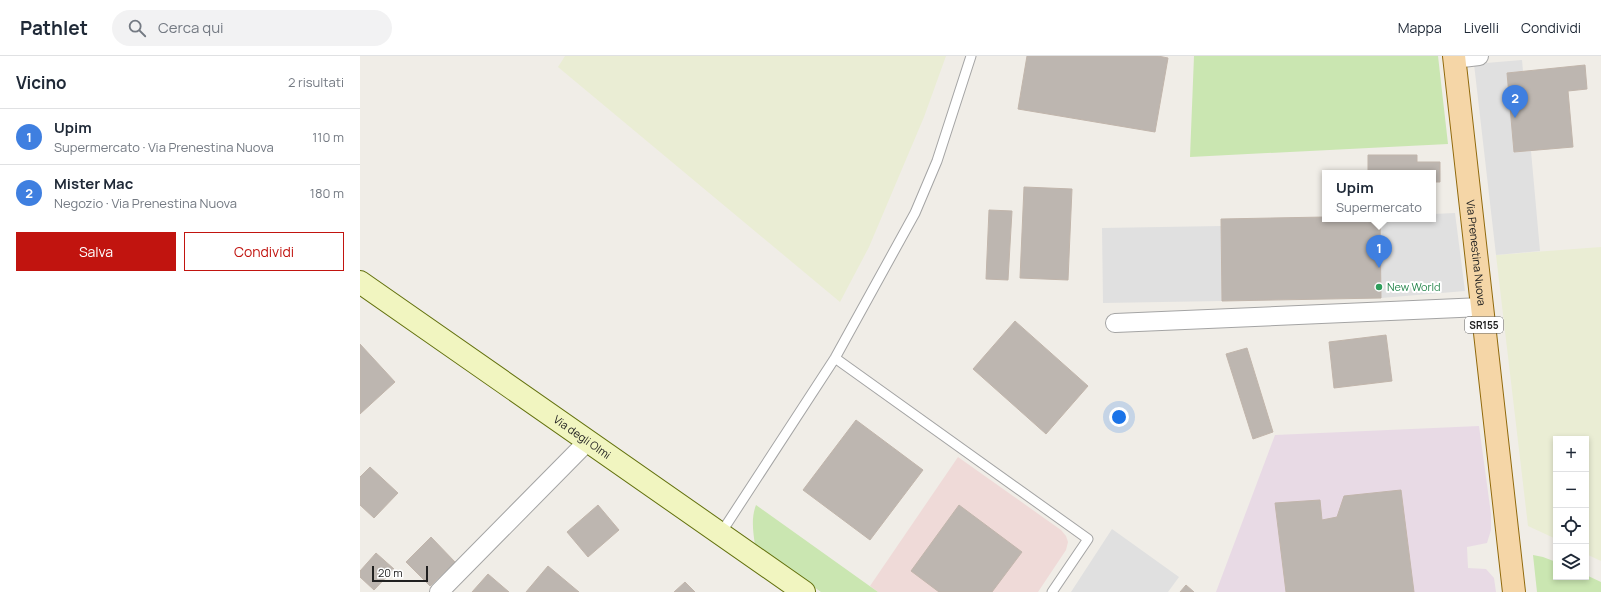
<!DOCTYPE html>
<html lang="it">
<head>
<meta charset="utf-8">
<style>
  body { margin:0; font-family:Manrope,sans-serif; background:#f2f2f3; color:#1f2937 }
  .controls { position:absolute; right:12px; bottom:12px; display:grid; overflow:hidden; border-radius:0px; box-shadow:0 2px 6px #0003 }
  .controls button { width:36px; height:36px; display:grid; place-items:center; padding:0; border:0; border-bottom:1px solid #e0e1e3; background:#fff; color:#1f2937; font:20px sans-serif }
  .scale { position:absolute; left:12px; bottom:10px; width:56px; box-sizing:border-box; padding-left:4px; border:2px solid #202020; border-top:0; font-size:11px; line-height:14px; white-space:nowrap; color:#202020; -webkit-text-stroke:3px #fff; paint-order:stroke }
  .you { position:absolute; left:759px; top:361px; width:14px; height:14px; margin:-10px; border:3px solid #fff; border-radius:50%; background:#1a73e8; box-shadow:0 0 0 6px #1a73e833 }
  .badge { display:grid; place-items:center; width:26px; height:26px; border-radius:50%; background:#c1140f; color:#fff; font-size:13px; font-weight:700 }
  .pin { position:absolute; translate:-50% -33px; filter:drop-shadow(0 1px 2px #0008) }
  .pin::after { content:''; position:absolute; top:21px; width:14px; height:12px; background:inherit; clip-path:polygon(0 0,100% 0,50% 100%) }
  .popup { position:absolute; left:962px; top:114px; width:114px; height:52px; box-sizing:border-box; display:grid; place-content:center; border-radius:0px; background:#fff; filter:drop-shadow(0 1px 3px #0005); font-size:13px; white-space:nowrap; color:#747a83 }
  .popup b { font-size:15px; color:#1f2937 }
  .popup::after { content:''; position:absolute; left:50%; top:100%; margin-left:-8px; border:8px solid transparent; border-top-color:#fff }
  .list { margin:0; padding:0; list-style:none }
  h2 { display:flex; justify-content:space-between; align-items:center; height:52px; margin:0; padding:0 16px; font-size:17px }
  h2 small { font-size:13px; font-weight:400; color:#747a83 }
  .list li { display:grid; grid-template-columns:26px 1fr auto; gap:12px; align-items:center; box-sizing:border-box; height:56px; padding:0 16px; border-top:1px solid #e0e1e3 }
  .list b { display:block; font-size:15px; white-space:nowrap }
  .list p { margin:0; font-size:13px; white-space:nowrap; color:#747a83 }
  .list em { font-size:13px; font-style:normal; color:#747a83 }
  .actions { display:flex; gap:8px; padding:12px 16px }
  .actions a { flex:1; padding:9px 0; border:1px solid #c1140f; border-radius:0px; text-align:center; font-size:14px; color:#c1140f }
  .actions .main { background:#c1140f; color:#fff }
  .icon { flex:none; width:22px; height:22px; fill:none; stroke:currentColor; stroke-width:2; stroke-linecap:round; stroke-linejoin:round }
  .map { position:relative; flex:none; width:1241px; height:536px; overflow:hidden }
  header { display:flex; align-items:center; gap:24px; box-sizing:border-box; height:56px; padding:0 20px; background:#fff; border-bottom:1px solid #e0e1e3 }
  header strong { font-size:19px }
  nav { display:flex; gap:22px; margin-inline-start:auto; font-size:14px }
  .search { width:280px; height:36px; background:#f2f2f3; display:flex; align-items:center; gap:10px; box-sizing:border-box; padding:0 14px; border-radius:22px; color:#747a83; font-size:15px }
  main { display:flex }
  aside { flex:1; background:#fff }
  .map>svg:first-child { display:block }
  .commercial { fill:#efdad8 }
  .industrial { fill:#e8dae5 }
  .farmland { fill:#eaedd4 }
  .grass { fill:#cae6b1 }
  .parking { fill:#e0e0e0 }
  .building { fill:#bdb6b0; stroke:#c1b5ab }
  .lines { fill:none; stroke-linecap:round; stroke-linejoin:round }
  .lane-casing { stroke:#a4a4a4; stroke-width:11 }
  .street-casing { stroke:#a4a4a4; stroke-width:20 }
  .secondary-casing { stroke:#63710d; stroke-width:24 }
  .primary-casing { stroke:#91690b; stroke-width:24 }
  .lane { stroke:#fff; stroke-width:9 }
  .street { stroke:#fff; stroke-width:18 }
  .secondary { stroke:#f1f5c0; stroke-width:22 }
  .primary { stroke:#f5d6a7; stroke-width:22 }
  .leisure-dot { fill:#2e9e5b; stroke:#fff; stroke-width:1.5 }
  .labels { text-anchor:middle; stroke-width:4; stroke-linejoin:round; paint-order:stroke }
  .shield { fill:#fff; stroke:#636363; stroke-width:1 }
  .shield-label { font-size:10px; font-weight:bold; fill:#202020 }
  .street-label { font-size:11px; fill:#202020; stroke:#fff }
  .leisure-label { font-size:11px; fill:#27864d; stroke:#fff; text-anchor:start }
</style>
</head>
<body>
<header>
<strong>Pathlet</strong>
<div class="search"><svg class="icon" aria-label="search" viewBox="0 0 24 24"><circle cx="10" cy="10" r="6"/><path d="M15 15l6 6"/></svg>Cerca qui</div>
<nav><a>Mappa</a><a>Livelli</a><a>Condividi</a></nav>
</header>
<main>
<aside>
<h2>Vicino<small>2 risultati</small></h2>
<ul class="list">
<li><span class="badge" style="background:#3f7fe0">1</span><div><b>Upim</b><p>Supermercato · Via Prenestina Nuova</p></div><em>110 m</em></li>
<li><span class="badge" style="background:#3f7fe0">2</span><div><b>Mister Mac</b><p>Negozio · Via Prenestina Nuova</p></div><em>180 m</em></li>
</ul>
<div class="actions"><a class="main">Salva</a><a>Condividi</a></div>
</aside>
<div class="map">
<svg width="1241" height="536" viewBox="0 0 1241 536">
  <rect width="100%" height="100%" fill="#f0ede7"/>
  <path class="commercial" d="M598,401L701,474L706,480L708,486L706,494L678,536H518L510,530Z"/>
  <path class="industrial" d="M1119,370L1131,458V474L1127,487L1107,491L1108,512L1126,513L1134,522L1136,536H856L915,379Z"/>
  <path class="farmland" d="M205,0H586L564,61L509,191L480,246L198,11Z
    M1241,191V505L1226,498V383H1196V483L1168,470L1136,199Z"/>
  <path class="grass" d="M834,0H1078L1088,88L830,101Z
    M396,449L518,536H461L395,489C393,475 391,462 396,449Z
    M1173,499L1183,501L1196,506V521H1226V519L1241,526V536H1177Z"/>
  <path class="parking" d="M1162,4L1163,15L1147,17L1154,96L1171,95L1180,195L1136,199L1114,8Z
    M1095,157L1105,235L1021,242L1020,163H1073V158Z
    M861,170L862,245L743,247L742,172Z
    M752,473L819,521L808,536H711Z"/>
  <path class="building" d="M667,0H798L808,2L795,76L658,53Z
    M1225,9L1227,33L1208,35L1213,91L1154,96L1147,17Z
    M1008,99H1057V106H1080V126H1073V117H1008Z
    M664,131L712,133L708,224L660,222Z
    M629,154L652,155L648,224L626,223Z
    M965,161V163H1020L1021,242L862,245L861,163Z
    M655,265L728,330L686,378L613,313Z
    M1026,279L1032,325L974,332L969,286Z
    M0,288L35,326L0,358Z
    M887,292L913,376L893,383L866,298Z
    M496,364L563,414L510,484L443,434Z
    M10,411L38,437L14,462L0,449V421Z
    M1041,434L1054,536H926L915,447L960,444L962,464L977,461L984,440Z
    M238,449L259,474L228,501L207,476Z
    M599,449L662,496L632,536H579L551,515Z
    M71,481L95,506L70,530L46,506Z
    M16,497L34,513L14,534L0,521V515Z
    M188,510L219,536H166Z
    M128,518L149,536H112Z
    M325,526L335,536H314Z
    M826,529L834,536H820Z"/>
  <g class="lines">
    <defs>
      <path id="lane" d="M475,302L728,483L692,536
        M361,477L475,302L555,157L577,105L611,0"/>
      <path id="street" d="M1094,3L1119,0
        M755,267L1122,251
        M79,536L228,385"/>
      <g id="secondary">
        <path id="s1" d="M0,226L444,536"/>
      </g>
      <g id="primary">
        <path id="s2" d="M1094,0L1154,536"/>
      </g>
    </defs>
    <use href="#lane" class="lane-casing"/>
    <use href="#street" class="street-casing"/>
    <use href="#secondary" class="secondary-casing"/>
    <use href="#primary" class="primary-casing"/>
    <use href="#lane" class="lane"/>
    <use href="#street" class="street"/>
    <use href="#secondary" class="secondary"/>
    <use href="#primary" class="primary"/>
  </g>
  <circle class="leisure-dot" cx="1019" cy="231" r="4"/>
  <g class="labels">
    <rect class="shield" x="1105" y="261" width="38" height="16" rx="3"/>
    <g class="shield-label">
      <text x="1124" y="273">SR155</text>
    </g>
    <g class="street-label">
      <text dy="4" stroke="none"><textPath href="#s2" startOffset="198">Via Prenestina Nuova</textPath></text>
      <text dy="4" stroke="none"><textPath href="#s1" startOffset="271">Via degli Olmi</textPath></text>
    </g>
    <g class="leisure-label">
      <text x="1027" y="235">New World</text>
    </g>
  </g>
</svg>
<div class="controls">
<button>+</button>
<button>−</button>
<button><svg class="icon" aria-label="locate" viewBox="0 0 24 24"><circle cx="12" cy="12" r="6"/><path d="M12 2v4M12 18v4M2 12h4M18 12h4"/></svg></button>
<button><svg class="icon" aria-label="layers" viewBox="0 0 24 24"><path d="M12 4l9 5-9 5-9-5zM3 14l9 5 9-5"/></svg></button>
</div>
<div class="scale">20 m</div>
<div class="you"></div>
<div class="pin badge" style="left:1019px;top:212px;background:#3f7fe0">1</div>
<div class="popup"><b>Upim</b>Supermercato</div>
<div class="pin badge" style="left:1155px;top:62px;background:#3f7fe0">2</div>
</div>
</main>
</body>
</html>
